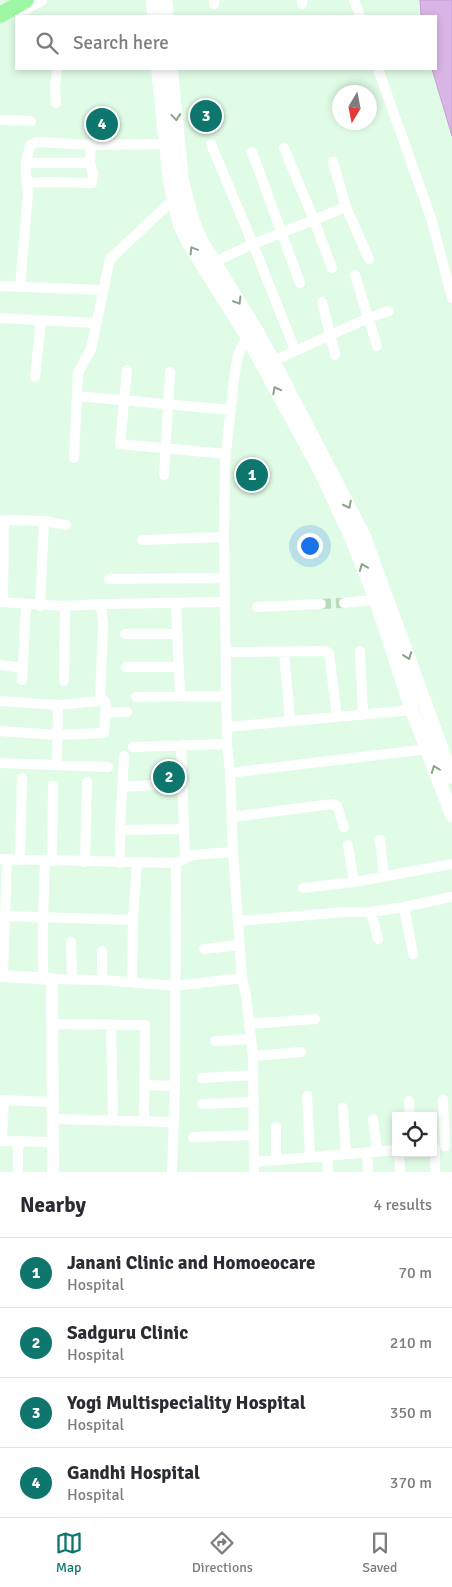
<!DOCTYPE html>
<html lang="en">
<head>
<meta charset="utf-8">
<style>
  body { margin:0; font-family:Signika,sans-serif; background:#f7f7f7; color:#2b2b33 }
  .controls { position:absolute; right:15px; bottom:15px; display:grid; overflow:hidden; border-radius:0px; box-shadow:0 2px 8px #0003 }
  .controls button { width:45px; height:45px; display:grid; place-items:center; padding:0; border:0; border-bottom:1px solid #e1e1e2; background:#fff; color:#2b2b33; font:25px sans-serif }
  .compass { position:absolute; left:332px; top:85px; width:45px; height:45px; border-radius:50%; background:#fff; box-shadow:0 2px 8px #0003; rotate:190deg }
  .you { position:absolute; left:309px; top:545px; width:18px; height:18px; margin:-12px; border:4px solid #fff; border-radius:50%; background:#1a73e8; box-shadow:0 0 0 8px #1a73e833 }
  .badge { display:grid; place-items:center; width:32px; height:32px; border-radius:50%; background:#0f766e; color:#fff; font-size:16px; font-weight:700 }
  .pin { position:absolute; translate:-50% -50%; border:2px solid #fff; box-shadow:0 1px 5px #0006 }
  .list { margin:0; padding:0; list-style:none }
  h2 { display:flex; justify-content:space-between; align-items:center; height:65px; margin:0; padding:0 20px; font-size:21px }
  h2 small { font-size:16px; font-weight:400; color:#7c7c81 }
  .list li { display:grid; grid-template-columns:32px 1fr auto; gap:15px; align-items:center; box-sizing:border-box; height:70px; padding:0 20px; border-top:1px solid #e1e1e2 }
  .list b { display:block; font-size:19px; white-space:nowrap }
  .list p { margin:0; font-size:16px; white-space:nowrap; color:#7c7c81 }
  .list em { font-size:16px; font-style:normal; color:#7c7c81 }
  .icon { flex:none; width:28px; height:28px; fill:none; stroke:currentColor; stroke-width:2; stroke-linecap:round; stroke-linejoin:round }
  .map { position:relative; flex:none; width:452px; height:1172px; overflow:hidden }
  .search { position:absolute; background:#fff; box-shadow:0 2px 8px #0003; left:15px; right:15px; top:15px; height:55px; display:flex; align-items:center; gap:12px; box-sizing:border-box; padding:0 18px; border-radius:0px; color:#7c7c81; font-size:19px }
  .sheet { height:345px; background:#fff }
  nav { display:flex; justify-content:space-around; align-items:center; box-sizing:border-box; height:70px; border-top:1px solid #e1e1e2; background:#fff; font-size:14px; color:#7c7c81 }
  nav a { display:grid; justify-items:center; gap:2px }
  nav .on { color:#0f766e }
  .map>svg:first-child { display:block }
  .water { fill:#d9b5e5; stroke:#c89cd6 }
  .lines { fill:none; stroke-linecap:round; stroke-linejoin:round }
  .minor-tunnel { stroke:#badabe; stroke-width:10; stroke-dasharray:10 5; stroke-linecap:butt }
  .minor { stroke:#fff; stroke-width:10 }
  .tertiary { stroke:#fff; stroke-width:12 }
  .secondary { stroke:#fff; stroke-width:14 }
  .trunk { stroke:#9ef8a3; stroke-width:16 }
  .oneway { stroke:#89a388 }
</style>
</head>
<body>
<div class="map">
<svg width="452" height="1172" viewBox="0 0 452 1172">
  <rect width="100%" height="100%" fill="#e0fce6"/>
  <path class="water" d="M420,0H452V136L432,69H436V16H421Z"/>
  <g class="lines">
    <path class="minor-tunnel" d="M321,604L344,603"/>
    <path class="minor" d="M214,0V4
      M302,0V4
      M354,0L360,16
      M378,69L431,218L452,298
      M56,103L55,86L57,69
      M1,120L31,121
      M211,144L253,244L295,350
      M284,148L314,220L332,268
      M252,152L300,283
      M333,162L346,207L369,259
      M26,163H90
      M27,183L48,182L92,183L93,173L90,163L91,145
      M214,262L253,244L346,207
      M355,275L377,346
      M0,286L103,290
      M20,287L28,194L26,174V163L30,145L37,142L91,145L165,144
      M322,302L335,355
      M0,318L96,323
      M251,333L247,336L238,355L234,379L225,462L224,537L227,744L230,773L233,852L242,978L246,995L253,1056L254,1172
      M273,361L368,318L389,311
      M127,370L120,444L226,454
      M35,377L41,321
      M77,396L231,410
      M74,458L78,373L91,349L110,259L177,196
      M164,475L170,372
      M0,520L44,521L66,525
      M142,540L224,537
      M109,579L224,578
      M0,602L65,606L101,604L224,602
      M3,602L4,520
      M176,603L180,696
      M344,603L381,599
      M40,606L44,521
      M257,607L321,604
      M125,634H178
      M360,651L363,715
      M227,652L325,651L329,653L337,717
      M284,652L290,721
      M0,665L22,668
      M126,667H179
      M22,680L26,604
      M64,681L65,606
      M136,697L226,696
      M0,701L58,705L100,701H105L106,703L104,733L56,735L0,731
      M100,701L103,624L101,604
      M105,713L127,712
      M228,727L412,710
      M181,745L185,859
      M133,747L227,744
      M0,763L108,767
      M57,765L58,705
      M230,773L427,749
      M122,787L182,783
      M232,817L332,804L337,806L344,827
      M120,830L183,829
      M380,840L384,876
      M348,845L354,882
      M0,859L176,863L192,855L233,852
      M20,860L22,778
      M52,861L53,786
      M85,862L87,782
      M120,863V830L124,756
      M303,888L354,882L452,864
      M404,907L413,954
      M371,912L378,939
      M4,916L133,920
      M239,921L345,912H371L404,907L452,897
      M71,942L72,979
      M204,949L239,945
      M3,976L7,860
      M43,978V918L45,861
      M52,979L102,980L175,986L242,978
      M102,980V951
      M132,982L133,920L137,863
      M52,1024L145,1025L144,1121
      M249,1024L315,1019
      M111,1025L113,1120
      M215,1041L250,1039
      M253,1056L301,1052
      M202,1078L253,1075
      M145,1085L175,1086
      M307,1096L310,1156
      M0,1100L52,1102
      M443,1100L445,1146
      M409,1101L410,1116
      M202,1104L254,1102
      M343,1108L346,1153
      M52,1119L173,1122
      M373,1119L377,1151
      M276,1127V1159
      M193,1137L253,1135
      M2,1140L4,1100
      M0,1141L52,1142
      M18,1141V1172
      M367,1152L368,1172
      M399,1153L400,1172
      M327,1155L328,1172
      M254,1162L396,1150
      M172,1172L175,1086L176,863
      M435,1172V1148"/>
    <path class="tertiary" d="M19,12L41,0
      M0,976L52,979L53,1172"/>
    <path class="secondary" d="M153,0L154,16
      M165,0L167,16
      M158,69L170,182L180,225L190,245L247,336L321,472L352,539L376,600L412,710L452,815
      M171,69L182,181L192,219L200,239L256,330L273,361L363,534L452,777"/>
    <path class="trunk" d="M0,15L26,0"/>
  </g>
  <defs><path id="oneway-chevron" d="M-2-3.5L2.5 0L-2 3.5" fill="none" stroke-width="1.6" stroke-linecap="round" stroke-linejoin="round" transform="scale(1.25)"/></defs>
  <g class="oneway">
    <use href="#oneway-chevron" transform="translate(176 117) rotate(85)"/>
    <use href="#oneway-chevron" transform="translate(193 250) rotate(-121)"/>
    <use href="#oneway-chevron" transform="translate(238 301) rotate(58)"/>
    <use href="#oneway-chevron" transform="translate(276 390) rotate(-118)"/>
    <use href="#oneway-chevron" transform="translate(348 505) rotate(63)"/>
    <use href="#oneway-chevron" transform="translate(363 567) rotate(-112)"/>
    <use href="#oneway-chevron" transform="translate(408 656) rotate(70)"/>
    <use href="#oneway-chevron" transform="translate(435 769) rotate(-111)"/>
  </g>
</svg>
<div class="controls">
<button><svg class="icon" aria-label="locate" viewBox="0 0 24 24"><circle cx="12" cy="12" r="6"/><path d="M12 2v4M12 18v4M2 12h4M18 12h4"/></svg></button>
</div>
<svg class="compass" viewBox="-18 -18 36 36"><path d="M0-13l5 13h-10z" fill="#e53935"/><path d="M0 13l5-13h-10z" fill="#7c7c81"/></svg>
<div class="you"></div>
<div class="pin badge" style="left:252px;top:475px">1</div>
<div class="pin badge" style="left:169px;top:777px">2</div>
<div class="pin badge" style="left:206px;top:116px">3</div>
<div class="pin badge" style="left:102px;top:124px">4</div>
<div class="search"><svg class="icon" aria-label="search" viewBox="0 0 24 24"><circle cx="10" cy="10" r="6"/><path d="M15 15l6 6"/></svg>Search here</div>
</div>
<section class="sheet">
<h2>Nearby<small>4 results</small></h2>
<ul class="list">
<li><span class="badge">1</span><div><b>Janani Clinic and Homoeocare</b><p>Hospital</p></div><em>70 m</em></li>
<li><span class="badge">2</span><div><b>Sadguru Clinic</b><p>Hospital</p></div><em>210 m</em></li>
<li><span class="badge">3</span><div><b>Yogi Multispeciality Hospital</b><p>Hospital</p></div><em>350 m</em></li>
<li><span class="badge">4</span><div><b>Gandhi Hospital</b><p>Hospital</p></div><em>370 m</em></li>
</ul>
</section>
<nav>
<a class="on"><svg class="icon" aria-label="map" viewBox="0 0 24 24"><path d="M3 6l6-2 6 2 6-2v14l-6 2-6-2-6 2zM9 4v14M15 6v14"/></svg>Map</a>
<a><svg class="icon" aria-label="directions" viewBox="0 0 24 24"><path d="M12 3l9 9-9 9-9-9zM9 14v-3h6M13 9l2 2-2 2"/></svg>Directions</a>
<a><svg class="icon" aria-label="saved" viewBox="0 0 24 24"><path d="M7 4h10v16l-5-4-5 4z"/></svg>Saved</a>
</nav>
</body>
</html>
